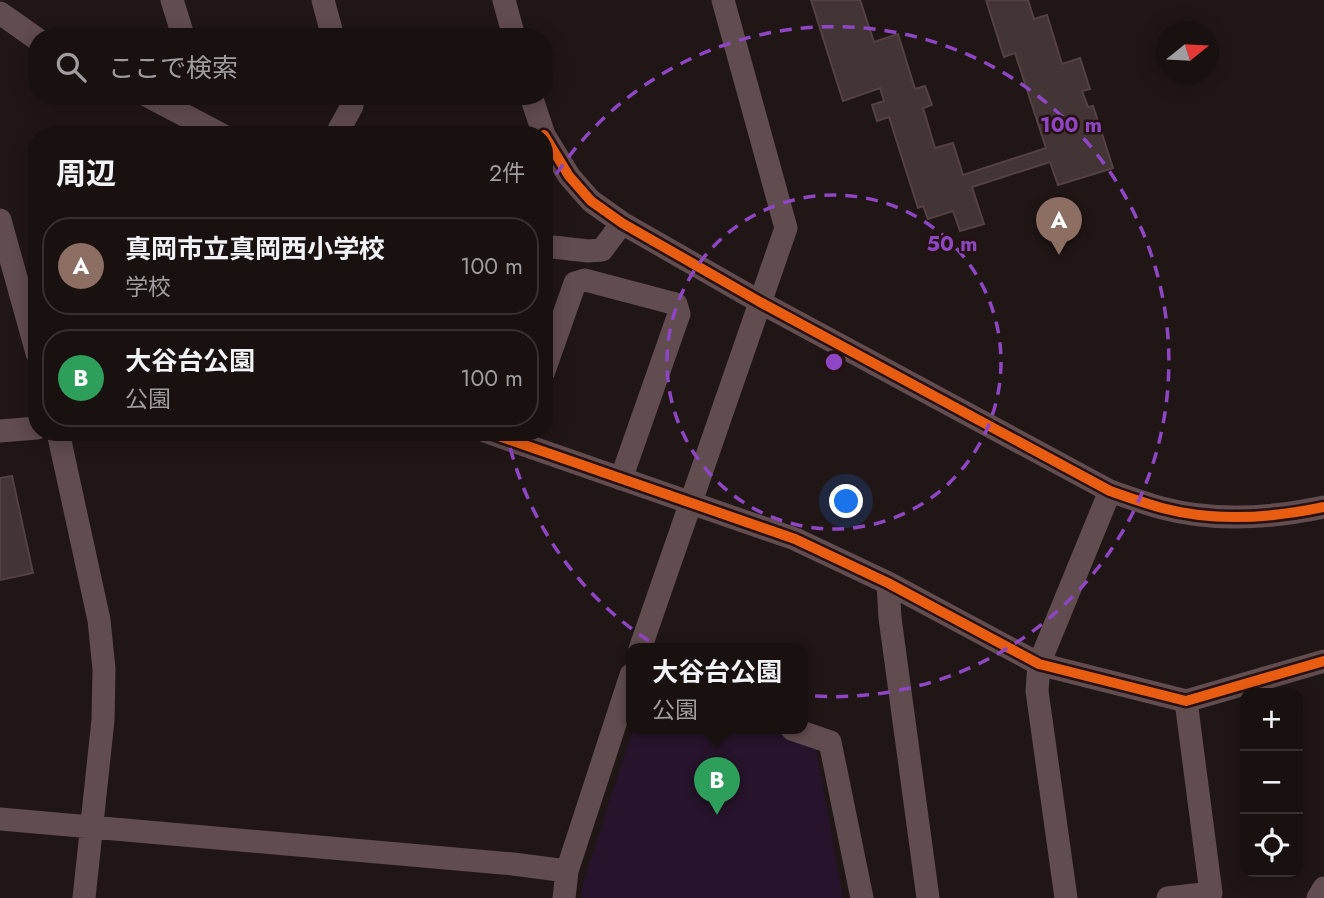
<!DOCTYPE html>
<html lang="ja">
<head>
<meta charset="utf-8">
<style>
  body { margin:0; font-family:Jost,"Noto Sans JP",sans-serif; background:#261e1e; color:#f1f3f6 }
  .controls { position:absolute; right:21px; bottom:21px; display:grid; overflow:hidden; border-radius:14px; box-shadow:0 4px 18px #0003 }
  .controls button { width:63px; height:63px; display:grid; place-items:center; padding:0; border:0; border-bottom:2px solid #373030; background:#191010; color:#f1f3f6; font:35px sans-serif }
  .compass { position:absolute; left:1156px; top:21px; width:63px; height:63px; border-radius:50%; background:#191010; box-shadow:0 4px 18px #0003; rotate:72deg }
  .you { position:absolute; left:847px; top:502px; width:24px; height:24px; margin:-18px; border:5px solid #fff; border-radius:50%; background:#1a73e8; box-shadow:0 0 0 10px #1a73e833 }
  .badge { display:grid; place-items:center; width:46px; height:46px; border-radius:50%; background:#7c3aed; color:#fff; font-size:23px; font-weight:700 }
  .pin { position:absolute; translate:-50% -58px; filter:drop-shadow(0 2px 4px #0008) }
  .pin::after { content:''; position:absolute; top:37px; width:24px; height:21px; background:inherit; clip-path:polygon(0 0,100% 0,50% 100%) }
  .popup { position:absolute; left:626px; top:643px; width:182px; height:91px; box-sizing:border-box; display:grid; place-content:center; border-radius:14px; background:#191010; filter:drop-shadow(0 2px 5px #0005); font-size:23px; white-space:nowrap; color:#9f9d9f }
  .popup b { font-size:26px; color:#f1f3f6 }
  .popup::after { content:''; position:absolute; left:50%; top:100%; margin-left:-14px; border:14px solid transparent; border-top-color:#191010 }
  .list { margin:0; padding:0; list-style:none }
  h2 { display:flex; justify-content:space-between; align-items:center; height:91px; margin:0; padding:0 28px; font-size:30px }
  h2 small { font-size:23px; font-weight:400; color:#9f9d9f }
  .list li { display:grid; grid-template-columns:46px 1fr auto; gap:21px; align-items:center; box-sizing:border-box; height:98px; margin:0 14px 14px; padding:0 14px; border:2px solid #373030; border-radius:28px }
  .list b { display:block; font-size:26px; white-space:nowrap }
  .list p { margin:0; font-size:23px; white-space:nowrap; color:#9f9d9f }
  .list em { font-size:23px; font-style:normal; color:#9f9d9f }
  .icon { flex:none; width:38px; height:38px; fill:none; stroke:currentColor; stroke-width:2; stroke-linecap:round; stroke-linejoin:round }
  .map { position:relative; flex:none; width:1324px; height:898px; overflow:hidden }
  .search { position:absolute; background:#191010; box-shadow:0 4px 18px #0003; left:28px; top:28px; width:525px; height:77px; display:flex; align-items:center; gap:18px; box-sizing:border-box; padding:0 24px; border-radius:28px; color:#9f9d9f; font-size:26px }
  .panel { position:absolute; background:#191010; box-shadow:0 4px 18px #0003; left:28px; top:126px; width:525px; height:315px; border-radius:28px }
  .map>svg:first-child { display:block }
  .green { fill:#27142c }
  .building { fill:#433435; stroke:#544142; stroke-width:2 }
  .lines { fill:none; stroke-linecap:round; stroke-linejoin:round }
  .minor { stroke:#614c4f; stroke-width:23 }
  .cycleway-casing { stroke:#261112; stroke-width:15 }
  .cycleway { stroke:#e95d12; stroke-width:10 }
  .ring { fill:none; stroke:#8e46c4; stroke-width:3.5; stroke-dasharray:12 9 }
  .centre { fill:#8e46c4; stroke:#261112; stroke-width:3.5 }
  .ring-label { font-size:21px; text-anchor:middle; font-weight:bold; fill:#8e46c4; stroke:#261112; stroke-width:5; stroke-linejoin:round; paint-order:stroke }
</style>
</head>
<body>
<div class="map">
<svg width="1324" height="898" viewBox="0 0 1324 898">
  <rect width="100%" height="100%" fill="#211616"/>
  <path class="green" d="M633,729H762L816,747L843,898H581L583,883Z"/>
  <path class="building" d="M811,0H860L874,42L898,34L915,89L925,86L932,105L923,108L935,148L953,143L963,175L1046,148L1015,53L1004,57L986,0H1028L1034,19L1047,15L1062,64L1080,58L1090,89L1082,91L1088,107L1093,106L1113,168L1058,185L1050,162L972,187L984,224L960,231L953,211L928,219L923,206L918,208L889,117L877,121L872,105L884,101L880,88L843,101Z
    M12,476L33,573L0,580V478Z"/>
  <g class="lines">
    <path class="minor" d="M172,0L182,32L179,37
      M323,0L333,37
      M504,0L514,37
      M0,13L37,39
      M148,96L222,135
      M531,96L544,135
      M336,135L352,106L350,96
      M544,135L569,176L591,201L622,223L760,302L1110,491C1127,497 1144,503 1162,508C1214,522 1272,518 1324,507
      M0,220L37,353
      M544,246L588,251L602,250L622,223
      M544,371L575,283L585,280L676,304L679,314L621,479
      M0,431L37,428
      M58,432L99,620L104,669L103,720L84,898
      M487,432L795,539L888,583L1039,664L1186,701L1324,661
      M888,583L890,618L928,898
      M640,649L786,228L723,0
      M792,729L830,742L862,898
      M0,819L513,864L567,871
      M564,898L567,871L631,675
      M1066,898L1037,691L1039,664L1110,491
      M1168,898L1211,893L1186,701
      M1318,898L1324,888"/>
    <defs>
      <path id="cycleway" d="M544,135L569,176L591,201L622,223L760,302L1110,491C1127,497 1144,503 1162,508C1214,522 1272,518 1324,507
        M487,432L795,539L888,583L1039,664L1186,701L1324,661"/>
    </defs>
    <use href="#cycleway" class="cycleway-casing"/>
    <use href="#cycleway" class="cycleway"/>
  </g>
  <g class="ring">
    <circle cx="834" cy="362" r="167"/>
    <path d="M545 192A335 335 0 1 1 507 435"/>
  </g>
  <circle cx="834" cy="362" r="10" class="centre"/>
  <g class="ring-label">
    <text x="1071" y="132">100 m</text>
    <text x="952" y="251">50 m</text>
  </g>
</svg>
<div class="controls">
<button>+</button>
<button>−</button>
<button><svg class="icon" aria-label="locate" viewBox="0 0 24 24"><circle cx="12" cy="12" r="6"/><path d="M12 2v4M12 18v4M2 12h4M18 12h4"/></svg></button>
</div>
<svg class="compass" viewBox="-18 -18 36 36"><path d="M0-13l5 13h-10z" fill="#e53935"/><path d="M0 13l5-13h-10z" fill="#9f9d9f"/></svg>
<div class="you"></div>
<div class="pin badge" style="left:1059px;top:255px;background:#8d6e63">A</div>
<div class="pin badge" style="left:717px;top:815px;background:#2e9e5b">B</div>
<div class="popup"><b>大谷台公園</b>公園</div>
<div class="search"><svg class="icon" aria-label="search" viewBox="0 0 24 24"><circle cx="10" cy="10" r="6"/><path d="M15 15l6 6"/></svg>ここで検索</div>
<section class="panel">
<h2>周辺<small>2件</small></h2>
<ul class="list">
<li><span class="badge" style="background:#8d6e63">A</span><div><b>真岡市立真岡西小学校</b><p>学校</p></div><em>100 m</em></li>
<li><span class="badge" style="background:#2e9e5b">B</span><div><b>大谷台公園</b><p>公園</p></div><em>100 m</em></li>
</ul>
</section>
</div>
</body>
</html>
